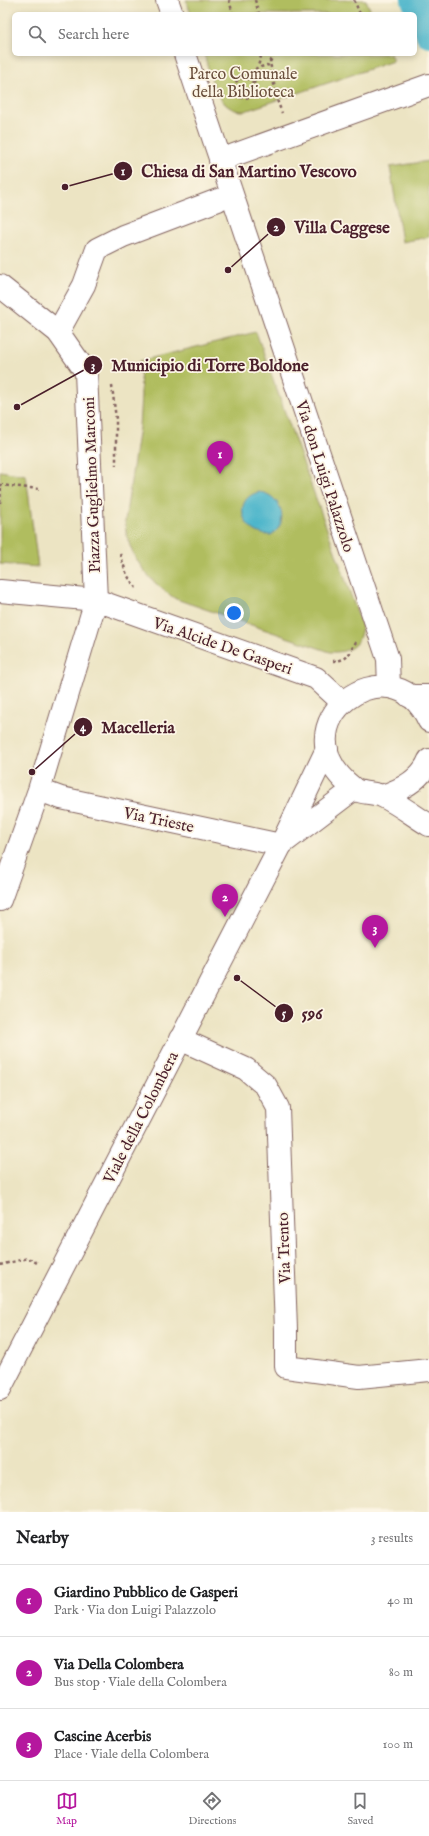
<!DOCTYPE html>
<html lang="en">
<head>
<meta charset="utf-8">
<style>
  body { margin:0; font-family:"IM FELL English",serif; background:#f2f2f2; color:#202124 }
  .you { position:absolute; left:234px; top:613px; width:14px; height:14px; margin:-10px; border:3px solid #fff; border-radius:50%; background:#1a73e8; box-shadow:0 0 0 6px #1a73e833 }
  .badge { display:grid; place-items:center; width:26px; height:26px; border-radius:50%; background:#b5179e; color:#fff; font-size:13px; font-weight:700 }
  .pin { position:absolute; translate:-50% -33px; filter:drop-shadow(0 1px 2px #0008) }
  .pin::after { content:''; position:absolute; top:21px; width:14px; height:12px; background:inherit; clip-path:polygon(0 0,100% 0,50% 100%) }
  .list { margin:0; padding:0; list-style:none }
  h2 { display:flex; justify-content:space-between; align-items:center; height:52px; margin:0; padding:0 16px; font-size:17px }
  h2 small { font-size:13px; font-weight:400; color:#757577 }
  .list li { display:grid; grid-template-columns:26px 1fr auto; gap:12px; align-items:center; box-sizing:border-box; height:72px; padding:0 16px; border-top:1px solid #e0e0e0 }
  .list b { display:block; font-size:15px; white-space:nowrap }
  .list p { margin:0; font-size:13px; white-space:nowrap; color:#757577 }
  .list em { font-size:13px; font-style:normal; color:#757577 }
  .icon { flex:none; width:22px; height:22px; fill:none; stroke:currentColor; stroke-width:2; stroke-linecap:round; stroke-linejoin:round }
  .map { position:relative; flex:none; width:429px; height:1512px; overflow:hidden }
  .search { position:absolute; background:#fff; box-shadow:0 2px 6px #0003; left:12px; right:12px; top:12px; height:44px; display:flex; align-items:center; gap:10px; box-sizing:border-box; padding:0 14px; border-radius:6px; color:#757577; font-size:15px }
  .sheet { height:268px; background:#fff }
  nav { display:flex; justify-content:space-around; align-items:center; box-sizing:border-box; height:56px; border-top:1px solid #e0e0e0; background:#fff; font-size:11px; color:#757577 }
  nav a { display:grid; justify-items:center; gap:2px }
  nav .on { color:#b5179e }
  .map>svg:first-child { display:block }
  .green { fill:#b0bd5f; stroke:#7d6e45 }
  .water { fill:#4db6cb; stroke:#4c6a7b }
  .lines { fill:none; stroke-linecap:round; stroke-linejoin:round }
  .canal { stroke:#4db6cb; stroke-width:26 }
  .street-casing { stroke:#836460; stroke-width:24 }
  .secondary-casing { stroke:#836460; stroke-width:24 }
  .path { stroke:#836460; stroke-width:2.5; stroke-dasharray:3 3; stroke-linecap:butt }
  .street { stroke:#fff; stroke-width:22 }
  .secondary { stroke:#fff; stroke-width:22 }
  .labels { text-anchor:middle; stroke-width:3.5; stroke-linejoin:round; paint-order:stroke }
  .park-label { font-size:16px; fill:#694e3b; stroke:#fcf5e5 }
  .street-label { font-size:16px; fill:#4a1f2b; stroke:#fcf5e5 }
  .leader { fill:none; stroke:#4a1f2b; stroke-width:1.5 }
  .callout-dot { fill:#4a1f2b; stroke:#fcf5e5; stroke-width:1.5 }
  .mark-label { font-size:12px; text-anchor:middle; font-weight:bold; fill:#fff }
  .callout-label { font-size:17px; text-anchor:middle; font-weight:bold; fill:#4a1f2b; stroke:#fcf5e5; stroke-width:3.5; stroke-linejoin:round; paint-order:stroke }
</style>
</head>
<body>
<div class="map">
<svg width="429" height="1512" viewBox="0 0 429 1512">
  <rect width="100%" height="100%" fill="#fcf5e5"/>
  <filter id="ink" filterUnits="userSpaceOnUse"><feTurbulence type="fractalNoise" baseFrequency=".025" numOctaves="2"/><feDisplacementMap in="SourceGraphic" scale="8" xChannelSelector="R" yChannelSelector="G"/><feConvolveMatrix kernelMatrix="1 2 1 2 8 2 1 2 1" color-interpolation-filters="sRGB"/></filter>
  <filter id="wash" filterUnits="userSpaceOnUse"><feTurbulence type="fractalNoise" baseFrequency=".012" numOctaves="4" result="noise"/><feDisplacementMap in="SourceGraphic" scale="16" xChannelSelector="R" yChannelSelector="G"/><feGaussianBlur stdDeviation="0.9" result="paint"/><feColorMatrix in="noise" values="0 0 0 0 0 0 0 0 0 0 0 0 0 0 0 0 0 1.4 0 .05"/><feComposite in="paint" operator="in"/></filter>
  <g filter="url(#wash)">
    <rect width="100%" height="100%" fill="#ece4c3"/>
    <path class="green" d="M186,0H366L372,14H191Z
      M204,54H390L393,61L245,111C216,113 211,75 204,54Z
      M429,161V237L402,242L390,167Z
      M256,332L362,626C360,646 349,653 330,652L176,599C149,582 126,554 125,521L139,427L141,396L140,361Z
      M0,471L26,475L38,567L0,564Z"/>
    <path class="water" d="M259,492C281,494 291,523 271,535C243,536 230,499 259,492Z"/>
    <g class="lines">
      <path class="canal" d="M414,0L429,35"/>
    </g>
  </g>
  <g filter="url(#ink)">
    <g class="lines">
      <defs>
        <path id="street" d="M220,160L429,85
          M58,332L84,285L97,249L123,236L218,200
          M0,591L96,600L39,790L0,900
          M409,696H429
          M39,790L61,798L281,845
          M180,1039L246,1069L266,1086L278,1108L286,1330V1367L359,1377L429,1370"/>
        <path id="secondary" d="M167,0L172,14
          M185,54L388,659L389,687
          M0,286L58,332L86,372L96,600L316,678L342,702
          M429,721C391,637 273,725 353,788C360,794 374,792 382,796C399,804 414,816 429,825
          M382,796C401,790 421,780 429,760
          M283,843L354,789
          M0,1389L281,845L327,749"/>
      </defs>
      <use href="#street" class="street-casing"/>
      <use href="#secondary" class="secondary-casing"/>
      <path class="path" d="M229,0L233,14
        M255,0L259,14
        M354,0L360,14
        M269,54L270,61
        M274,54L270,62L277,100L282,113
        M247,78C254,75 261,62 261,54
        M234 88a10 10 0 1 1 20 0a10 10 0 1 1-20 0Z
        M254,84L255,78L261,67L267,65L271,67
        M112,386L116,419V465
        M0,485L40,489
        M0,503L1,485
        M120,554L127,575L136,588
        M333,661C350,660 348,654 356,642
        M0,1265L28,1258L39,1264"/>
      <use href="#street" class="street"/>
      <use href="#secondary" class="secondary"/>
    </g>
  </g>
  <g class="labels">
    <g class="park-label">
      <text x="243" y="79">Parco Comunale<tspan x="243" dy="18">della Biblioteca</tspan></text>
    </g>
    <g class="street-label">
      <text transform="translate(326 476) rotate(72)" y="6">Via don Luigi Palazzolo</text>
      <text transform="translate(91 485) rotate(-92)" y="6">Piazza Guglielmo Marconi</text>
      <text transform="translate(223 645) rotate(19)" y="6">Via Alcide De Gasperi</text>
      <text transform="translate(159 819) rotate(12)" y="6">Via Trieste</text>
      <text transform="translate(140 1117) rotate(-63)" y="6">Viale della Colombera</text>
      <text transform="translate(283 1248) rotate(-92)" y="6">Via Trento</text>
    </g>
  </g>
  <path class="leader" d="M65 187L123 171M228 270L276 227M17 407L93 365M32 772L83 727M237 978L284 1013"/>
  <g class="callout-dot">
    <circle cx="65" cy="187" r="4"/>
    <circle cx="228" cy="270" r="4"/>
    <circle cx="17" cy="407" r="4"/>
    <circle cx="32" cy="772" r="4"/>
    <circle cx="237" cy="978" r="4"/>
    <circle cx="123" cy="171" r="10"/>
    <circle cx="276" cy="227" r="10"/>
    <circle cx="93" cy="365" r="10"/>
    <circle cx="83" cy="727" r="10"/>
    <circle cx="284" cy="1013" r="10"/>
  </g>
  <g class="mark-label">
    <text x="123" y="175">1</text>
    <text x="276" y="231">2</text>
    <text x="93" y="369">3</text>
    <text x="83" y="731">4</text>
    <text x="284" y="1017">5</text>
  </g>
  <g class="callout-label">
    <text x="249" y="177">Chiesa di San Martino Vescovo</text>
    <text x="342" y="233">Villa Caggese</text>
    <text x="210" y="371">Municipio di Torre Boldone</text>
    <text x="138" y="733">Macelleria</text>
    <text x="312" y="1019">596</text>
  </g>
</svg>
<div class="you"></div>
<div class="pin badge" style="left:220px;top:474px">1</div>
<div class="pin badge" style="left:225px;top:917px">2</div>
<div class="pin badge" style="left:375px;top:948px">3</div>
<div class="search"><svg class="icon" aria-label="search" viewBox="0 0 24 24"><circle cx="10" cy="10" r="6"/><path d="M15 15l6 6"/></svg>Search here</div>
</div>
<section class="sheet">
<h2>Nearby<small>3 results</small></h2>
<ul class="list">
<li><span class="badge">1</span><div><b>Giardino Pubblico de Gasperi</b><p>Park · Via don Luigi Palazzolo</p></div><em>40 m</em></li>
<li><span class="badge">2</span><div><b>Via Della Colombera</b><p>Bus stop · Viale della Colombera</p></div><em>80 m</em></li>
<li><span class="badge">3</span><div><b>Cascine Acerbis</b><p>Place · Viale della Colombera</p></div><em>100 m</em></li>
</ul>
</section>
<nav>
<a class="on"><svg class="icon" aria-label="map" viewBox="0 0 24 24"><path d="M3 6l6-2 6 2 6-2v14l-6 2-6-2-6 2zM9 4v14M15 6v14"/></svg>Map</a>
<a><svg class="icon" aria-label="directions" viewBox="0 0 24 24"><path d="M12 3l9 9-9 9-9-9zM9 14v-3h6M13 9l2 2-2 2"/></svg>Directions</a>
<a><svg class="icon" aria-label="saved" viewBox="0 0 24 24"><path d="M7 4h10v16l-5-4-5 4z"/></svg>Saved</a>
</nav>
</body>
</html>
